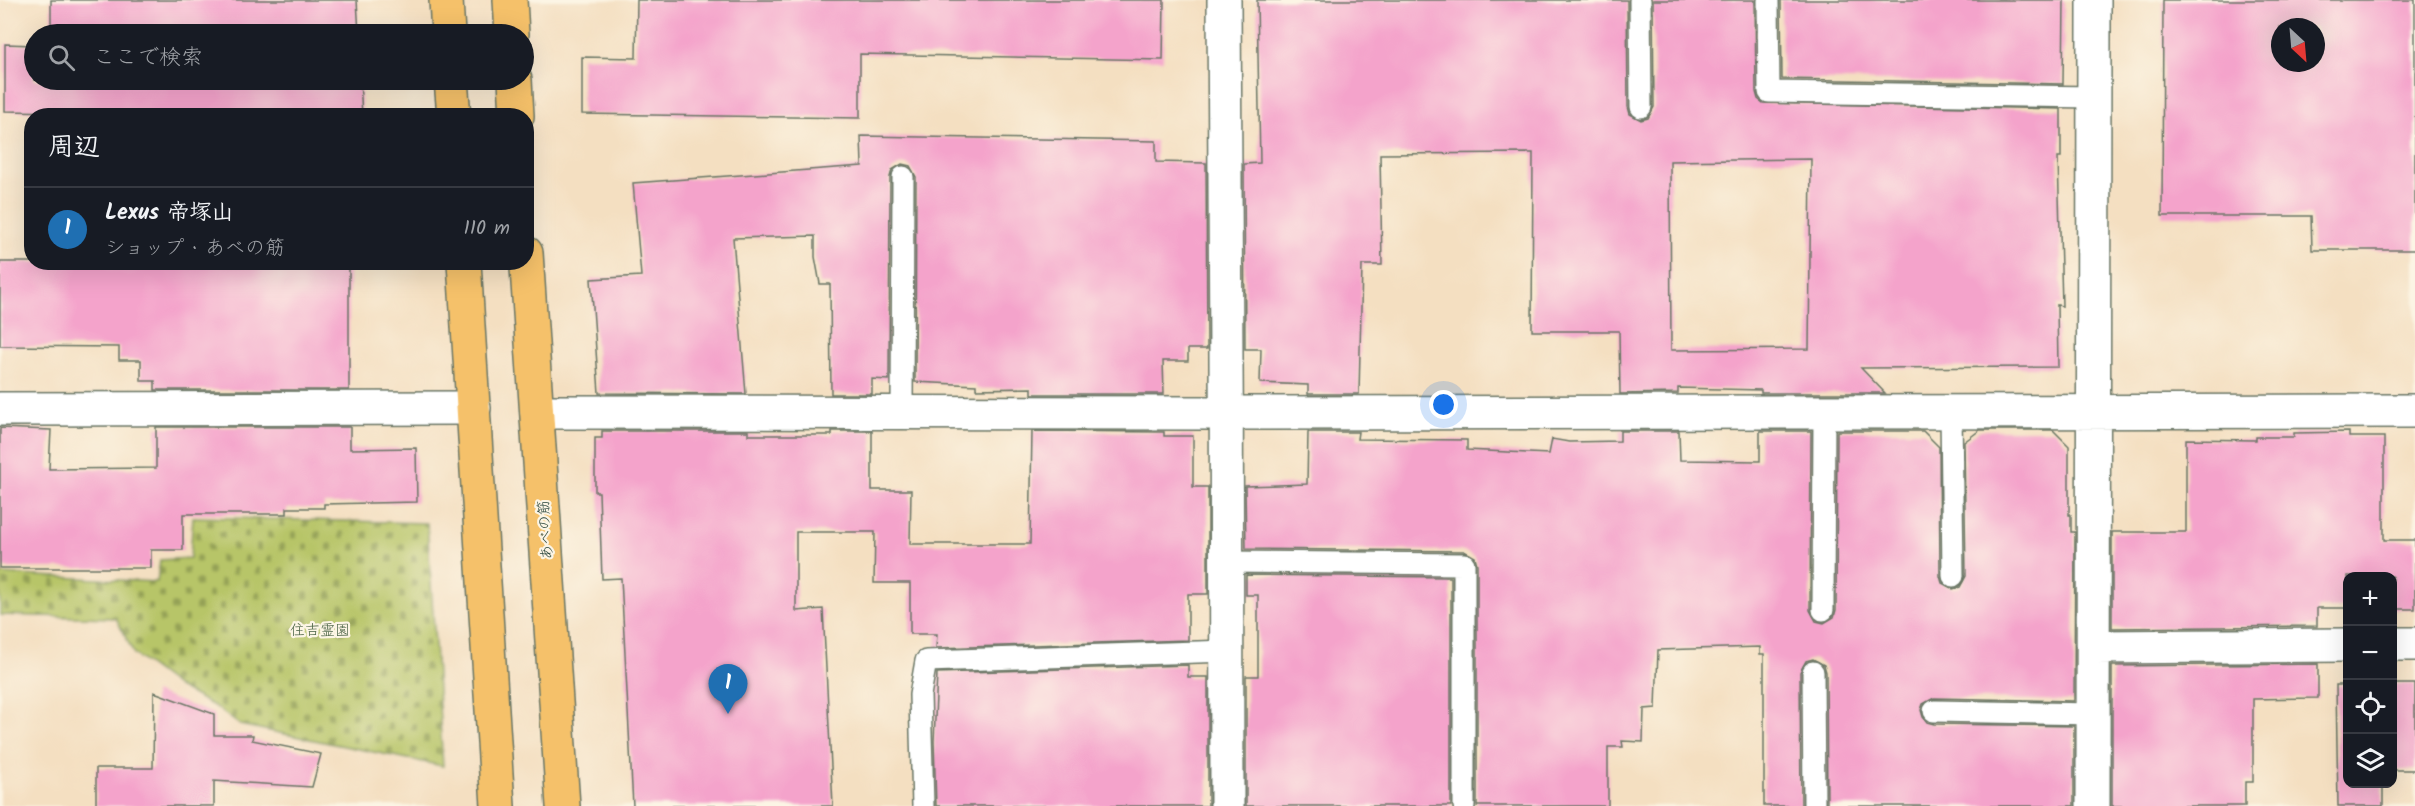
<!DOCTYPE html>
<html lang="ja">
<head>
<meta charset="utf-8">
<style>
  body { margin:0; font-family:Kalam,"Klee One",sans-serif; background:#242831; color:#f1f3f6 }
  .controls { position:absolute; right:18px; bottom:18px; display:grid; overflow:hidden; border-radius:12px; box-shadow:0 6px 24px #0002 }
  .controls button { width:54px; height:54px; display:grid; place-items:center; padding:0; border:0; border-bottom:2px solid #363941; background:#171b24; color:#f1f3f6; font:30px sans-serif }
  .compass { position:absolute; left:2271px; top:18px; width:54px; height:54px; border-radius:50%; background:#171b24; box-shadow:0 6px 24px #0002; rotate:154deg }
  .you { position:absolute; left:1444px; top:405px; width:21px; height:21px; margin:-15px; border:4px solid #fff; border-radius:50%; background:#1a73e8; box-shadow:0 0 0 9px #1a73e833 }
  .badge { display:grid; place-items:center; width:39px; height:39px; border-radius:50%; background:#1f6fb2; color:#fff; font-size:20px; font-weight:700 }
  .pin { position:absolute; translate:-50% -50px; filter:drop-shadow(0 2px 3px #0008) }
  .pin::after { content:''; position:absolute; top:32px; width:21px; height:18px; background:inherit; clip-path:polygon(0 0,100% 0,50% 100%) }
  .list { margin:0; padding:0; list-style:none }
  h2 { display:flex; justify-content:space-between; align-items:center; height:78px; margin:0; padding:0 24px; font-size:26px }
  h2 small { font-size:20px; font-weight:400; color:#9ea1a6 }
  .list li { display:grid; grid-template-columns:39px 1fr auto; gap:18px; align-items:center; box-sizing:border-box; height:84px; padding:0 24px; border-top:2px solid #363941 }
  .list b { display:block; font-size:22px; white-space:nowrap }
  .list p { margin:0; font-size:20px; white-space:nowrap; color:#9ea1a6 }
  .list em { font-size:20px; font-style:normal; color:#9ea1a6 }
  .icon { flex:none; width:33px; height:33px; fill:none; stroke:currentColor; stroke-width:2; stroke-linecap:round; stroke-linejoin:round }
  .map { position:relative; flex:none; width:2415px; height:806px; overflow:hidden }
  .search { position:absolute; background:#171b24; box-shadow:0 6px 24px #0002; left:24px; top:24px; width:510px; height:66px; display:flex; align-items:center; gap:15px; box-sizing:border-box; padding:0 21px; border-radius:33px; color:#9ea1a6; font-size:22px }
  .panel { position:absolute; background:#171b24; box-shadow:0 6px 24px #0002; left:24px; top:108px; width:510px; height:162px; border-radius:24px }
  .map>svg:first-child { display:block }
  .cemetery { fill:url(#cemetery-stones); stroke:#6b814e; stroke-width:1.5 }
  .building { fill:#f4a3cb; fill-rule:evenodd }
  .lines { fill:none; stroke-linecap:round; stroke-linejoin:round }
  .service-casing { stroke:#6a7665; stroke-width:24 }
  .minor-casing { stroke:#6a7665; stroke-width:36 }
  .tertiary-casing { stroke:#6a7665; stroke-width:36 }
  .primary-casing { stroke:#6a7665; stroke-width:36 }
  .service { stroke:#fff; stroke-width:21 }
  .minor { stroke:#fff; stroke-width:33 }
  .tertiary { stroke:#fff; stroke-width:33 }
  .primary { stroke:#f5c16b; stroke-width:33 }
  .labels { text-anchor:middle; stroke-width:4.5; stroke-linejoin:round; paint-order:stroke }
  .street-label { font-size:15px; fill:#1f3d34; stroke:#fcf5e5 }
  .park-label { font-size:15px; fill:#455f41; stroke:#fcf5e5 }
</style>
</head>
<body>
<div class="map">
<svg width="2415" height="806" viewBox="0 0 2415 806">
  <defs>
    <pattern id="cemetery-stones" width="16" height="16" patternUnits="userSpaceOnUse" patternTransform="scale(1.5)"><rect width="16" height="16" fill="#b7c568"/><path d="M2 7V4a2 2 0 0 1 4 0v3zM10 15v-3a2 2 0 0 1 4 0v3z" fill="#94a156"/></pattern>
  </defs>
  <rect width="100%" height="100%" fill="#fcf5e5"/>
  <filter id="ink" filterUnits="userSpaceOnUse"><feTurbulence type="fractalNoise" baseFrequency=".0167" numOctaves="2"/><feDisplacementMap in="SourceGraphic" scale="12" xChannelSelector="R" yChannelSelector="G"/><feConvolveMatrix kernelMatrix="1 2 1 2 8 2 1 2 1" color-interpolation-filters="sRGB"/></filter>
  <filter id="wash" filterUnits="userSpaceOnUse"><feTurbulence type="fractalNoise" baseFrequency=".008" numOctaves="4" result="noise"/><feDisplacementMap in="SourceGraphic" scale="24" xChannelSelector="R" yChannelSelector="G"/><feGaussianBlur stdDeviation="1.35" result="paint"/><feColorMatrix in="noise" values="0 0 0 0 0 0 0 0 0 0 0 0 0 0 0 0 0 1.4 0 .05"/><feComposite in="paint" operator="in"/></filter>
  <g filter="url(#wash)">
    <rect width="100%" height="100%" fill="#f4dfc1"/>
    <path class="cemetery" d="M193,517L427,523L443,766L240,725L214,706L178,687L134,654L116,618L0,615V574L157,582L160,560L190,558Z"/>
    <g id="blocks">
      <path class="building" d="M51,0H357L359,34H51Z
        M637,0H1164L1163,60L860,54V118L582,114V57L636,58Z
        M1257,0H1627L1628,107L1630,114L1641,120L1648,118L1654,107L1653,0H1755L1756,92L1758,99L1763,103L2061,109V157H2058L2062,306L2057,305L2058,367L1861,368L1885,393H1761V390L1678,388V393L1620,394L1619,331H1532L1533,153L1380,154L1382,265H1362L1359,394H1308V385L1260,383L1261,349H1245L1244,164L1260,163ZM1811,159L1809,349L1671,350L1670,161Z
        M1781,0H2064L2063,84L1782,79Z
        M2163,0H2415V250H2312L2311,216H2162ZM2280,27H2316V63H2280Z
        M5,44L34,45V80H360L362,116H118V113L5,111Z
        M861,136L1156,141V162L1206,163L1207,349H1188V361H1163L1164,394H1032V388L976,389V385L915,382L916,177L910,166L902,164L892,170L890,177L889,380L872,379V394H831L830,284H820L815,257V236L733,238L746,394L599,393L591,279L641,276L633,183L862,166Z
        M0,262H349V390H155V381H141V360H119V347L0,346Z
        M156,427H350V449L416,448L417,502L324,504V508H287V514H183V550H151V568H0V428L51,430L49,469L156,468Z
        M1980,430H2053L2069,446V515H2071V532H2075L2074,701L1934,698L1923,704L1921,710L1923,717L1927,722L1934,724L2074,726V806H1827L1826,672L1824,665L1813,659L1806,661L1800,672L1801,806H1764V654H1760V647L1658,650L1656,708L1644,709L1643,742L1622,741L1623,747H1608V806H1477V564L1475,557L1464,551L1246,549L1245,486L1307,484L1308,432H1358L1357,439L1467,440V450L1549,454L1552,439L1569,442L1620,441V431H1679L1680,460L1760,461V431H1811L1810,610L1816,621L1824,623L1834,617L1836,610L1837,431H1923L1939,447L1940,576L1942,583L1953,589L1960,587L1966,576L1964,442Z
        M602,431H748V435H832V431H872V490H911L910,544H1030L1032,431L1164,432V436H1193V487H1208V594H1188V640L936,648L937,634H910V583H874L875,532H796V611L823,609L833,806H633L621,578L602,579L599,492H595V438H602Z
        M2349,432V437H2384V540H2415V609H2392V576H2348V608H2317V626L2112,628V532H2186V439L2256,440V437H2294V433Z
        M1246,575L1451,577V806H1246V676H1258V595H1246Z
        M2318,664V698L2253,699V782H2245V806H2112V666Z
        M1188,665V677H1208V806H936L934,741L937,673Z
        M2392,684H2415V770H2392Z
        M2336,685H2348V783H2383V806H2338Z
        M154,692L214,714V735H253L252,740L321,754L312,787L214,781V806H96V768H153Z"/>
    </g>
  </g>
  <g filter="url(#ink)">
    <use href="#blocks" fill-opacity="0" stroke="#6a7665" stroke-width="1.5"/>
    <g class="lines">
      <defs>
        <path id="service" d="M1640,0L1641,107
          M1768,0L1769,92L2094,97
          M1951,411L1953,576
          M902,413L903,177
          M1228,562L1464,564V806
          M1823,610L1824,412
          M1813,672L1814,806
          M1934,711L2094,714
          M923,806L920,695L926,661L1228,651"/>
        <path id="minor" d="M0,409L474,408
          M537,412L1225,413L2415,411
          M2392,644H2415
          M2094,647L2348,645
          M2093,806L2094,0"/>
        <path id="tertiary" d="M1224,0C1225,269 1228,537 1227,806"/>
        <path id="primary" d="M446,0L448,34
          M510,0L512,34
          M451,80L454,116
          M515,80L517,116
          M526,253L563,806
          M464,262L498,806"/>
      </defs>
      <use href="#service" class="service-casing"/>
      <use href="#minor" class="minor-casing"/>
      <use href="#tertiary" class="tertiary-casing"/>
      <use href="#primary" class="primary-casing"/>
      <use href="#service" class="service"/>
      <use href="#minor" class="minor"/>
      <use href="#tertiary" class="tertiary"/>
      <use href="#primary" class="primary"/>
    </g>
  </g>
  <g class="labels">
    <g class="street-label">
      <text transform="translate(545 530) rotate(-94)" y="5">あべの筋</text>
    </g>
    <g class="park-label">
      <text x="320" y="635">住吉霊園</text>
    </g>
  </g>
</svg>
<div class="controls">
<button>+</button>
<button>−</button>
<button><svg class="icon" aria-label="locate" viewBox="0 0 24 24"><circle cx="12" cy="12" r="6"/><path d="M12 2v4M12 18v4M2 12h4M18 12h4"/></svg></button>
<button><svg class="icon" aria-label="layers" viewBox="0 0 24 24"><path d="M12 4l9 5-9 5-9-5zM3 14l9 5 9-5"/></svg></button>
</div>
<svg class="compass" viewBox="-18 -18 36 36"><path d="M0-13l5 13h-10z" fill="#e53935"/><path d="M0 13l5-13h-10z" fill="#9ea1a6"/></svg>
<div class="you"></div>
<div class="pin badge" style="left:728px;top:714px">1</div>
<div class="search"><svg class="icon" aria-label="search" viewBox="0 0 24 24"><circle cx="10" cy="10" r="6"/><path d="M15 15l6 6"/></svg>ここで検索</div>
<section class="panel">
<h2>周辺<small></small></h2>
<ul class="list">
<li><span class="badge">1</span><div><b>Lexus 帝塚山</b><p>ショップ · あべの筋</p></div><em>110 m</em></li>
</ul>
</section>
</div>
</body>
</html>
